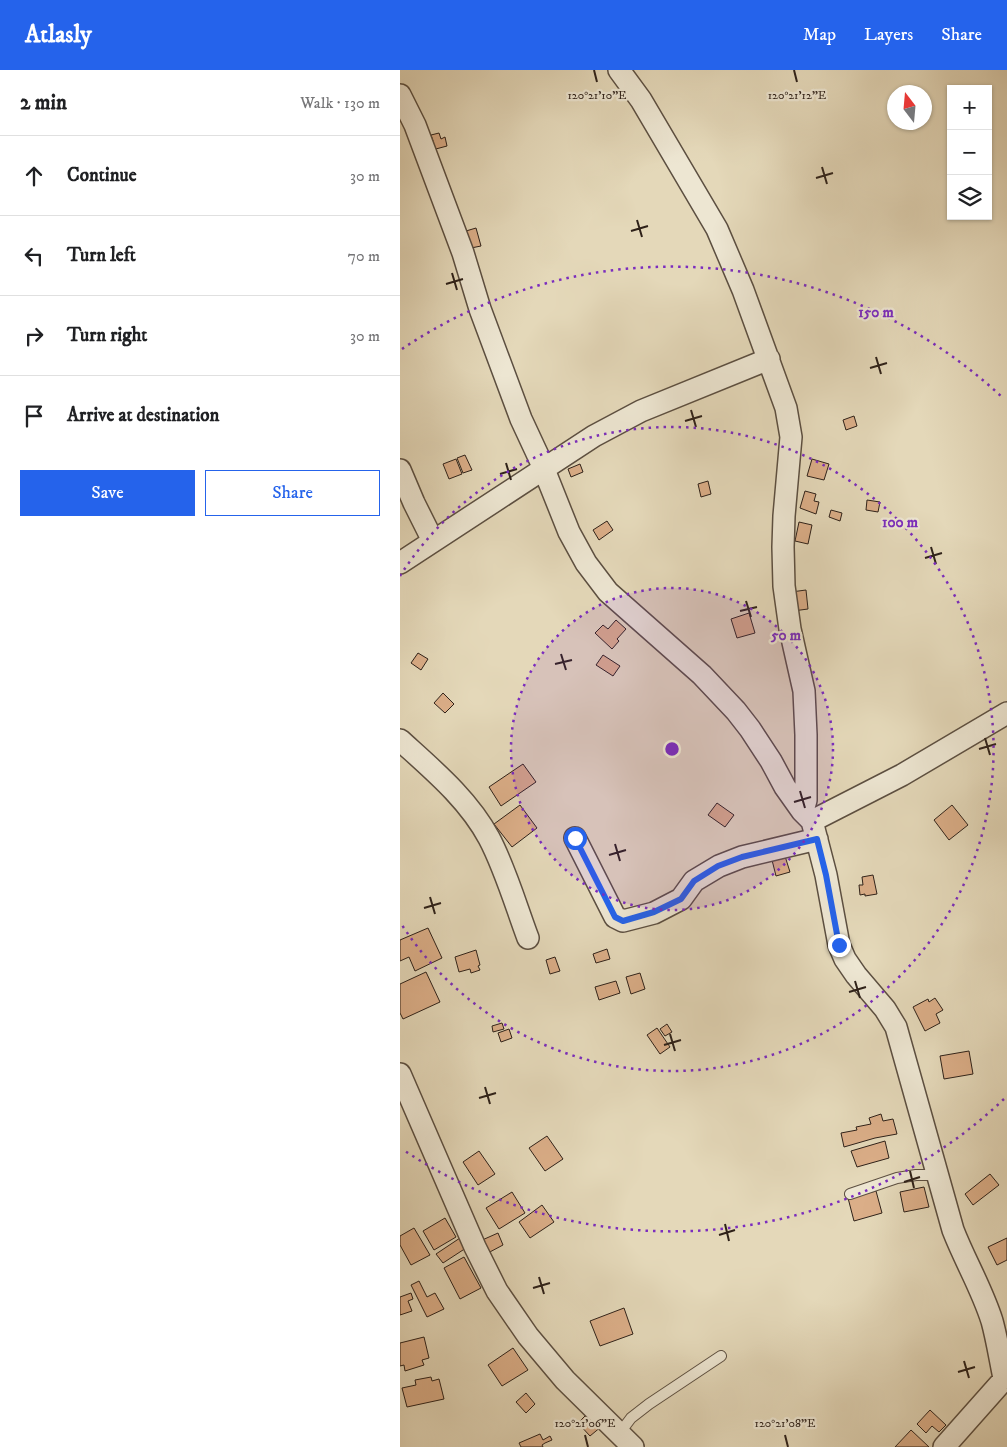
<!DOCTYPE html>
<html lang="en">
<head>
<meta charset="utf-8">
<style>
  body { margin:0; font-family:"IM FELL DW Pica",serif; background:#f6f6f6; color:#202124 }
  .controls { position:absolute; right:15px; top:15px; display:grid; overflow:hidden; border-radius:0px; box-shadow:0 1px 4px #0004 }
  .controls button { width:45px; height:45px; display:grid; place-items:center; padding:0; border:0; border-bottom:1px solid #e0e0e0; background:#fff; color:#202124; font:25px sans-serif }
  .compass { position:absolute; left:487px; top:15px; width:45px; height:45px; border-radius:50%; background:#fff; box-shadow:0 1px 4px #0004; rotate:344deg }
  .stop { position:absolute; width:15px; height:15px; margin:-11px; border:4px solid #2563eb; border-radius:50%; background:#fff }
  .stop.end { background:#2563eb; border-color:#fff; box-shadow:0 1px 5px #0008 }
  .list { margin:0; padding:0; list-style:none }
  h2 { display:flex; justify-content:space-between; align-items:center; height:65px; margin:0; padding:0 20px; font-size:21px }
  h2 small { font-size:16px; font-weight:400; color:#757577 }
  .list li { display:grid; grid-template-columns:32px 1fr auto; gap:15px; align-items:center; box-sizing:border-box; height:80px; padding:0 20px; border-top:1px solid #e0e0e0 }
  .list b { display:block; font-size:19px; white-space:nowrap }
  .list em { font-size:16px; font-style:normal; color:#757577 }
  .actions { display:flex; gap:10px; padding:15px 20px }
  .actions a { flex:1; padding:11px 0; border:1px solid #2563eb; border-radius:0px; text-align:center; font-size:18px; color:#2563eb }
  .actions .main { background:#2563eb; color:#fff }
  .icon { flex:none; width:28px; height:28px; fill:none; stroke:currentColor; stroke-width:2; stroke-linecap:round; stroke-linejoin:round }
  .map { position:relative; flex:none; width:607px; height:1377px; overflow:hidden }
  header { display:flex; align-items:center; gap:30px; box-sizing:border-box; height:70px; padding:0 25px; background:#2563eb; color:#fff }
  header strong { font-size:24px }
  nav { display:flex; gap:28px; margin-inline-start:auto; font-size:18px }
  main { display:flex }
  aside { flex:1; background:#fff }
  .map>svg:first-child { display:block }
  .building { fill:#dbae88; stroke:#2e2119 }
  .lines { fill:none; stroke-linecap:round; stroke-linejoin:round }
  .service-casing { stroke:#5c4f41; stroke-width:12 }
  .minor-casing { stroke:#5c4f41; stroke-width:24 }
  .service { stroke:#ede6d2; stroke-width:10 }
  .minor { stroke:#ede6d2; stroke-width:21 }
  .route { stroke:#2563eb; stroke-width:6 }
  .ticks { fill:none; stroke:#2e2119; stroke-width:2 }
  .ring { fill:none; stroke:#7b2cbf; stroke-width:2.5; stroke-dasharray:2.5 5 }
  .ticks-label { font-size:12px; text-anchor:middle; fill:#2e2119; stroke:#ede6d2; stroke-width:4.5; stroke-linejoin:round; paint-order:stroke }
  .centre { fill:#7b2cbf; stroke:#ede6d2; stroke-width:2.5 }
  .ring-label { font-size:15px; text-anchor:middle; font-weight:bold; fill:#7b2cbf; stroke:#ede6d2; stroke-width:4.5; stroke-linejoin:round; paint-order:stroke }
</style>
</head>
<body>
<header>
<strong>Atlasly</strong>
<nav><a>Map</a><a>Layers</a><a>Share</a></nav>
</header>
<main>
<aside>
<h2>2 min<small>Walk · 130 m</small></h2>
<ul class="list">
<li><svg class="icon" aria-label="ahead" viewBox="0 0 24 24"><path d="M12 20V5M6 11l6-6 6 6"/></svg><div><b>Continue</b></div><em>30 m</em></li>
<li><svg class="icon" aria-label="left" viewBox="0 0 24 24"><path d="M17 20v-9H6M10 6l-5 5 5 5"/></svg><div><b>Turn left</b></div><em>70 m</em></li>
<li><svg class="icon" aria-label="right" viewBox="0 0 24 24"><path d="M7 20v-9h11M14 6l5 5-5 5"/></svg><div><b>Turn right</b></div><em>30 m</em></li>
<li><svg class="icon" aria-label="arrive" viewBox="0 0 24 24"><path d="M6 21V4h12l-3 4 3 4H6"/></svg><div><b>Arrive at destination</b></div></li>
</ul>
<div class="actions"><a class="main">Save</a><a>Share</a></div>
</aside>
<div class="map">
<svg width="607" height="1377" viewBox="0 0 607 1377">
  <rect width="100%" height="100%" fill="#e4d8b9"/>
  <filter id="stains"><feTurbulence type="fractalNoise" baseFrequency=".004" numOctaves="4"/><feColorMatrix values="0 0 0 0 .2 0 0 0 0 .09 0 0 0 0 .02 0 0 0 .5 -.17"/></filter>
  <radialGradient id="worn" r=".72"><stop offset=".6" stop-color="#630" stop-opacity="0"/><stop offset="1" stop-color="#630" stop-opacity=".3"/></radialGradient>
  <path class="building" d="M39,63L41,69L45,67L47,76L32,80L30,72L33,71L31,65Z
    M76,158L81,176L71,178L66,161Z
    M454,346L457,356L446,360L443,350Z
    M65,385L72,400L63,403L57,388Z
    M56,389L62,404L49,409L43,394Z
    M412,389L429,394L424,410L407,406Z
    M180,394L183,402L171,407L168,399Z
    M308,411L311,424L301,427L298,414Z
    M405,421L416,424L414,431L419,432L416,444L400,438Z
    M467,430L480,432L478,442L466,440Z
    M431,440L442,443L440,451L429,447Z
    M207,451L213,460L199,470L193,460Z
    M399,452L412,455L408,474L395,471Z
    M406,520L408,539L393,541L391,522Z
    M349,543L355,563L337,568L331,549Z
    M216,550L226,559L217,569L219,571L212,579L195,563L203,555L208,559Z
    M18,583L28,589L21,600L11,593Z
    M203,585L220,596L213,606L196,595Z
    M43,623L54,634L45,643L34,633Z
    M123,694L136,712L101,736L89,717Z
    M317,733L334,745L325,757L308,745Z
    M120,735L137,758L112,777L94,754Z
    M552,735L568,755L549,770L534,750Z
    M384,783L390,802L376,806L371,786Z
    M473,805L477,824L465,826V824L460,825L459,815H463L462,807Z
    M28,858L42,888L15,901L9,887L0,891V870Z
    M207,879L210,889L196,893L193,884Z
    M76,880L80,895L78,896L80,900L71,903L70,899L59,902L55,887Z
    M155,887L160,901L150,904L146,890Z
    M26,902L40,932L3,949L0,943V914Z
    M240,903L245,919L231,924L226,907Z
    M216,911L220,923L199,930L195,917Z
    M535,928L543,940L536,944L540,953L525,961L513,937L528,929L529,932Z
    M102,953L104,959L93,962L92,956Z
    M267,954L272,962L265,966L260,959Z
    M257,958L270,977L260,984L247,965Z
    M109,959L112,968L101,972L98,963Z
    M569,981L573,1004L544,1009L540,986Z
    M481,1044L483,1051L493,1049L497,1064L475,1068L444,1077L441,1063L457,1060L456,1057L471,1054L469,1048Z
    M147,1066L163,1089L145,1101L129,1078Z
    M485,1071L489,1088L457,1097L451,1081Z
    M79,1081L95,1104L78,1115L63,1092Z
    M590,1104L599,1115L573,1135L565,1124Z
    M524,1117L529,1137L504,1142L500,1122Z
    M476,1121L482,1143L454,1151L448,1128Z
    M112,1122L125,1143L99,1159L86,1138Z
    M142,1135L154,1152L130,1168L119,1152Z
    M45,1148L56,1167L34,1180L23,1161Z
    M14,1158L30,1185L11,1195L0,1175V1166Z
    M98,1163L103,1175L86,1184L80,1171Z
    M60,1168L66,1178L43,1193L36,1184Z
    M607,1168V1190L597,1195L588,1177Z
    M64,1187L81,1218L60,1229L44,1198Z
    M19,1211L27,1227L35,1223L44,1239L27,1247L11,1215Z
    M11,1223L13,1229L8,1231L12,1241L0,1245V1227Z
    M224,1238L233,1264L200,1276L190,1251Z
    M24,1267L29,1288L22,1290L24,1295L5,1301L4,1295L0,1296V1273Z
    M113,1278L128,1300L102,1316L88,1295Z
    M31,1307L32,1311L39,1309L44,1329L7,1337L2,1318L16,1315L15,1310Z
    M126,1323L135,1334L126,1343L116,1332Z
    M530,1340L546,1355L539,1362L532,1356L526,1363L517,1354Z
    M189,1342L202,1356L190,1366L178,1353Z
    M511,1360L529,1377H495Z
    M140,1364L143,1370L150,1366L152,1370L145,1373L142,1375L143,1377H121L119,1373Z"/>
  <g class="lines">
    <defs>
      <path id="service" d="M450,1124L497,1108L516,1105H539
        M219,1364L231,1348L249,1334L321,1286"/>
      <path id="minor" d="M219,0L241,30L317,159L343,220L386,338L391,367L384,446L383,477L384,516L390,559L404,621L406,665V730L404,737L402,741
        M0,25L15,55L63,183L80,239L121,349L141,392L169,462L186,493L208,522L302,605L336,641L350,659L371,691L385,717L402,741L412,751L426,805L439,875L445,889L456,905L485,939L496,957L553,1160C565,1191 582,1219 592,1251C597,1269 600,1289 604,1308
        M0,400L14,433L33,471
        M0,493L194,366L241,341L369,289
        M0,670C33,700 68,729 89,768C105,798 116,836 128,868
        M412,751L502,705L607,643
        M175,768L215,847L223,851L254,843L281,829L294,811L319,796L342,787L417,769
        M0,1004L75,1177L97,1221L128,1266L165,1310L233,1377
        M544,1377L607,1306"/>
    </defs>
    <use href="#service" class="service-casing"/>
    <use href="#minor" class="minor-casing"/>
    <use href="#service" class="service"/>
    <use href="#minor" class="minor"/>
  </g>
  <g class="lines">
    <path class="route" d="M175,768L215,847L223,851L254,842L281,829L294,811L318,796L342,787L417,769L426,805L439,875"/>
  </g>
  <path class="ticks" d="M194,0L197,12M394,0L397,12M422,97L427,114M416,108L433,103M237,150L242,167M231,161L248,156M52,203L57,220M46,214L63,209M476,287L481,304M470,298L487,293M291,340L296,357M285,351L302,346M106,393L111,410M100,404L117,399M531,477L536,494M525,488L542,483M346,531L351,547M340,541L357,537M161,584L166,600M155,594L172,590M585,668L590,685M579,679L596,674M400,721L405,738M394,732L411,727M215,774L220,791M209,785L226,780M30,827L35,844M24,838L41,833M455,911L460,928M449,922L466,917M270,964L275,981M264,975L281,970M85,1017L90,1034M79,1028L96,1023M510,1101L514,1118M504,1112L520,1107M325,1154L329,1171M319,1165L335,1160M139,1207L144,1224M133,1218L150,1213M564,1291L569,1308M558,1302L575,1297M185,1365L188,1377M385,1365L388,1377"/>
  <circle cx="272" cy="679" r="161" fill="#7b2cbf" fill-opacity=".12"/>
  <g class="ring">
    <circle cx="272" cy="679" r="161"/>
    <path d="M0 506A322 322 0 1 1 0 852"/>
    <path d="M604 1029A483 483 0 0 1 2 1079M2 279A483 483 0 0 1 604 329"/>
  </g>
  <g class="ticks-label">
    <text x="197" y="29">120°21'10"E</text>
    <text x="397" y="29">120°21'12"E</text>
    <text x="185" y="1357">120°21'06"E</text>
    <text x="385" y="1357">120°21'08"E</text>
  </g>
  <circle cx="272" cy="679" r="8" class="centre"/>
  <g class="ring-label">
    <text x="476" y="247">150 m</text>
    <text x="500" y="457">100 m</text>
    <text x="386" y="570">50 m</text>
  </g>
  <rect width="100%" height="100%" filter="url(#stains)"/>
  <rect width="100%" height="100%" fill="url(#worn)"/>
</svg>
<div class="controls">
<button>+</button>
<button>−</button>
<button><svg class="icon" aria-label="layers" viewBox="0 0 24 24"><path d="M12 4l9 5-9 5-9-5zM3 14l9 5 9-5"/></svg></button>
</div>
<svg class="compass" viewBox="-18 -18 36 36"><path d="M0-13l5 13h-10z" fill="#e53935"/><path d="M0 13l5-13h-10z" fill="#757577"/></svg>
<div class="stop" style="left:175px;top:768px"></div>
<div class="stop end" style="left:439px;top:875px"></div>
</div>
</main>
</body>
</html>
